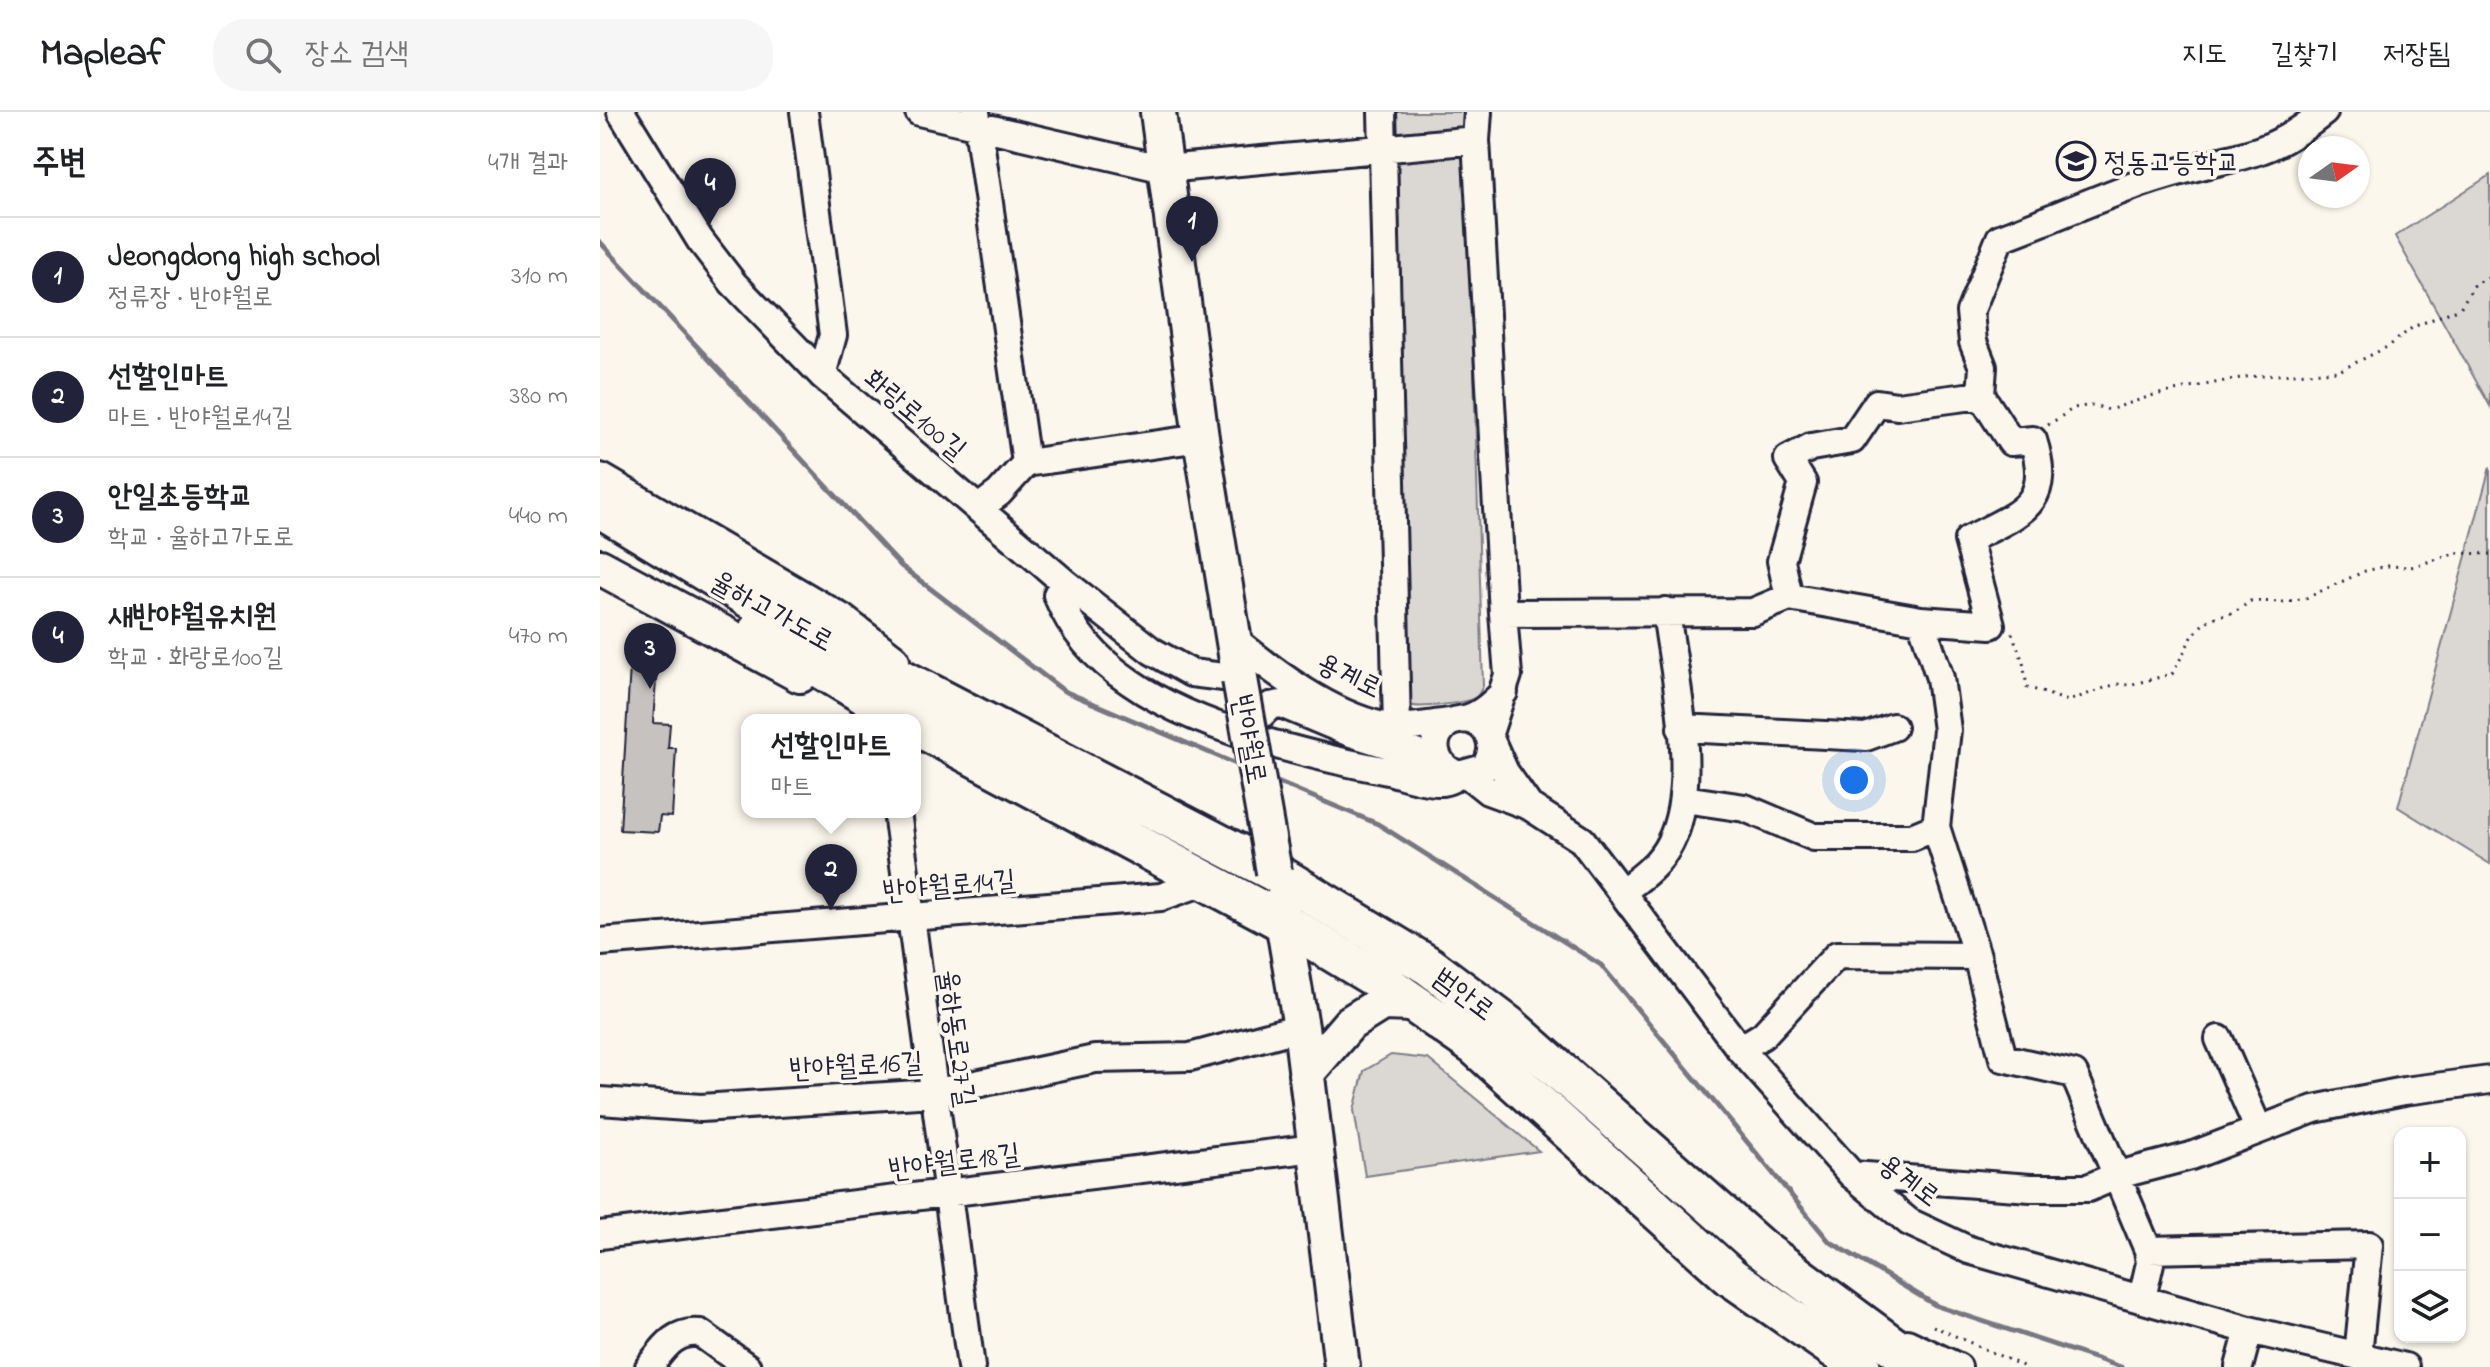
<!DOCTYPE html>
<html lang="ko">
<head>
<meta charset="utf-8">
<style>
  body { margin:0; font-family:"Indie Flower","Poor Story",sans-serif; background:#f6f6f6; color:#202124 }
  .controls { position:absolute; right:24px; bottom:24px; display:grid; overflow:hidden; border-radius:16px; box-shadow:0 2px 6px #0004 }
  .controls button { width:72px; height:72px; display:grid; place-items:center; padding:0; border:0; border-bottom:2px solid #e0e0e0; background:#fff; color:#202124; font:40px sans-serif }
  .compass { position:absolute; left:1698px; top:24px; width:72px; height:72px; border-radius:50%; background:#fff; box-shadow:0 2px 6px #0004; rotate:76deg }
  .you { position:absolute; left:1254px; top:668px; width:28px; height:28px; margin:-20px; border:6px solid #fff; border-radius:50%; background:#1a73e8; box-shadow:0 0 0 12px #1a73e833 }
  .badge { display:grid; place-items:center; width:52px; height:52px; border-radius:50%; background:#22223b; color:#fff; font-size:26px; font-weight:700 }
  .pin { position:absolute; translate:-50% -66px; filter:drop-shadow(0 2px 4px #0008) }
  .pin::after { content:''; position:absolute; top:42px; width:28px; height:24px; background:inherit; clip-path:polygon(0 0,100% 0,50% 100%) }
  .popup { position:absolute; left:141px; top:602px; width:180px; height:104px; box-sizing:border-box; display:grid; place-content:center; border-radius:16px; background:#fff; filter:drop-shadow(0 2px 6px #0005); font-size:26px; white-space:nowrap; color:#757577 }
  .popup b { font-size:30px; color:#202124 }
  .popup::after { content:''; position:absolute; left:50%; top:100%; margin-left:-16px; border:16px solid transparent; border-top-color:#fff }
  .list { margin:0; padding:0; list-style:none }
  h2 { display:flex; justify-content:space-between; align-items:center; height:104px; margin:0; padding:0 32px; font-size:34px }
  h2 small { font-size:26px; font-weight:400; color:#757577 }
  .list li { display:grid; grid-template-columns:52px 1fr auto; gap:24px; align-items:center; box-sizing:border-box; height:120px; padding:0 32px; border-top:2px solid #e0e0e0 }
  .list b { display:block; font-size:30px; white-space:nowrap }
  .list p { margin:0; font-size:26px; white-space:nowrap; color:#757577 }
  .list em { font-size:26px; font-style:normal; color:#757577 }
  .icon { flex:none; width:44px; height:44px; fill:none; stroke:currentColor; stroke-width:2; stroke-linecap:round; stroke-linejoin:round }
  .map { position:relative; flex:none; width:1890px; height:1255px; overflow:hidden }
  header { display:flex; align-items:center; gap:48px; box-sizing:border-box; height:112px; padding:0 40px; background:#fff; border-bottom:2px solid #e0e0e0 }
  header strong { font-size:38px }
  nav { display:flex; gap:44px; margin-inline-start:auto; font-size:28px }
  .search { width:560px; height:72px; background:#f6f6f6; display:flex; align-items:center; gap:20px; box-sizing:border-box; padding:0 28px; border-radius:32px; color:#757577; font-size:30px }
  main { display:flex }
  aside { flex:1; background:#fff }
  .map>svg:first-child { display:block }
  .green { fill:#dbd8d3; stroke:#7e7d87; stroke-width:2 }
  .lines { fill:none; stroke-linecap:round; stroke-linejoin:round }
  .stream { stroke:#787681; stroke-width:5 }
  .building { fill:#c6c2c0; stroke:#22223b; stroke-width:2 }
  .minor-casing { stroke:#22223b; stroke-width:32 }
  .major-casing { stroke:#22223b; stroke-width:40 }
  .highway-casing { stroke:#22223b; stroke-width:44 }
  .path { stroke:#22223b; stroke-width:3; stroke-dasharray:2 6; stroke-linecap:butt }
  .minor { stroke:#fbf7ec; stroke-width:26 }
  .major { stroke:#fbf7ec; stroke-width:34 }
  .highway { stroke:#fbf7ec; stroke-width:38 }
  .major-bridge-casing { stroke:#22223b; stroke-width:40; stroke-linecap:butt }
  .major-bridge { stroke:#fbf7ec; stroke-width:34 }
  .labels { text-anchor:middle; stroke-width:7; stroke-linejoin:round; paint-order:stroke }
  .poi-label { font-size:28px; fill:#22223b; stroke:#fbf7ec; text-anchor:start }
  .street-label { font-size:28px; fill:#22223b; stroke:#fbf7ec }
</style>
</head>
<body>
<header>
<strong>Mapleaf</strong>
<div class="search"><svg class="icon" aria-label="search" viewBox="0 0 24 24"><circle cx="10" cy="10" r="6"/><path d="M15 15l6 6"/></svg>장소 검색</div>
<nav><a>지도</a><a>길찾기</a><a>저장됨</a></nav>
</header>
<main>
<aside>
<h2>주변<small>4개 결과</small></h2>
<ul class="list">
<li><span class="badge">1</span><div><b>Jeongdong high school</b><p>정류장 · 반야월로</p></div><em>310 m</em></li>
<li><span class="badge">2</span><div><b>선할인마트</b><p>마트 · 반야월로14길</p></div><em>380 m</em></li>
<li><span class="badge">3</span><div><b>안일초등학교</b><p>학교 · 율하고가도로</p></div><em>440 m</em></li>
<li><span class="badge">4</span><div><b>새반야월유치원</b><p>학교 · 화랑로100길</p></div><em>470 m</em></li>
</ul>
</aside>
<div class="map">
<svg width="1890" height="1255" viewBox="0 0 1890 1255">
  <rect width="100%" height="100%" fill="#fbf7ec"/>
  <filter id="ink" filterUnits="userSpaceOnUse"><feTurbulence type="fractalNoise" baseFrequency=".0125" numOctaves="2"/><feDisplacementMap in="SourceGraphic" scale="16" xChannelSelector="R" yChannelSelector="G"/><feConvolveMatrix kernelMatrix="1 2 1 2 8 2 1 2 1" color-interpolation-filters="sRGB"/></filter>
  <g filter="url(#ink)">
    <path class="green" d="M797,0H867L868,51L883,574C881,578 879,583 876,585C867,591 819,597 809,593Z
      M1890,63V294L1795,124Z
      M1890,355V752L1798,695Z
      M791,943L828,947L939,1039L765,1064L754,998L764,959Z"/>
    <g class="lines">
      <path class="stream" d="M0,130L301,454L464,579L643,655
        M670,667L778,712L1001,853L1229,1129L1337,1194L1521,1255"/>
    </g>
    <path class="building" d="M31,538L58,540L53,611L70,612L68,636H76L72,705L60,704L58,720L20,718Z"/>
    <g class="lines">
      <defs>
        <path id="minor" d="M21,0L100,128L133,171L222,263L464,470L552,539L591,561L640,567
          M204,0L233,223L222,263
          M319,0L565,57L876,28L878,0
          M376,0L426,351
          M782,0L797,615
          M876,28L903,501
          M379,396L399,381L426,351L601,326
          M464,470L457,483C472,520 497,548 530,570C595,616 710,644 788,659C804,663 826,671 842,670C848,669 854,666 859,663
          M1189,485L1181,449L1203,371L1188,347L1211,335L1252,328L1277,291L1297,294L1381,283
          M1321,508L1340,566L1347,618L1336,715
          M634,527C675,561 729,602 783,614C805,618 829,612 851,610
          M867,607C891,613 898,636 884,656L859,663C838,656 826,632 845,614C852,607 860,609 868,606C882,602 894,590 904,580
          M649,614L670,594L681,592L748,620L838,648
          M1081,616L1266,625L1293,615
          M889,621L908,563L903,501L1153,500L1189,485L1321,508L1391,513L1368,428C1419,401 1454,394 1433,328L1411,330L1381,283L1383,255L1373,230L1370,200L1400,126C1461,104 1522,74 1585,58C1649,41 1669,44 1724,0
          M892,631L905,660L929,694
          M868,663L888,679L929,694L982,728L1140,937L1252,1063L1309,1110L1369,1138L1649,1218L1805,1255
          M1084,687L1145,696L1214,725H1312L1336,715L1377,844L1403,946L1474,962L1548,1138L1550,1151L1542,1186
          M297,700L371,1255
          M1023,779C1042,765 1059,753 1070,731C1101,671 1074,565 1066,499
          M0,830L561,785L604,770
          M1619,927L1658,1016
          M1140,937L1163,923L1237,843L1377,844
          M0,989L101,996L333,981L495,947L590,945L701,915
          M1252,1063L1431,1076H1488L1518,1063L1591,1044L1714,997L1804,979L1890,968
          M0,1123L715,1036
          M1548,1138L1769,1133L1758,1244
          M1307,1231L1358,1255
          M49,1255C63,1237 74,1218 100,1221L147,1255
          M1639,1255L1649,1218"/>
        <path id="major" d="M558,0L601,326L640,567
          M0,369L240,509L292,549
          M0,455L200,563
          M680,792L701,915L742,1255
          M706,962L750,911L782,891L814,892"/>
        <path id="highway" d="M0,396L167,497L674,760L829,854L909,914L1161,1137L1321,1255
          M158,519L307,608
          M315,613L683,810L792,876L875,934L1131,1165L1261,1255"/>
      </defs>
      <use href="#minor" class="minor-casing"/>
      <use href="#major" class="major-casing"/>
      <use href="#highway" class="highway-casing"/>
      <path class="path" d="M1448,313L1474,296L1493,293L1509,298L1554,283L1645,265L1739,259L1789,234L1813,215L1860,196L1875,172L1890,165
        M1412,521L1423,550L1427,575L1468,589L1516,572L1529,573L1572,562C1583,545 1591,518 1609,508C1627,499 1629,507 1650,489L1683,490L1706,486L1765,459L1788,454L1811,455L1857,441L1890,442
        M1333,1214L1425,1255"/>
      <use href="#minor" class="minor"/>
      <use href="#major" class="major"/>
      <use href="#highway" class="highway"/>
      <defs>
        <path id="major-bridge" d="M640,567L674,760"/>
      </defs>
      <use href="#major-bridge" class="major-bridge-casing"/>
      <use href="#major-bridge" class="major-bridge"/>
    </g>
  </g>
  <defs>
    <symbol id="school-ring" viewBox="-11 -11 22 22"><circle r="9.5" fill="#fbf7ec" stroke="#22223b" stroke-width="1.5"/><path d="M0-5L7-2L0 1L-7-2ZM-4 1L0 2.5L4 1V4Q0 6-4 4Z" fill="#22223b"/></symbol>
  </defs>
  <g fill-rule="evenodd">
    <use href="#school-ring" x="1454" y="27" width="44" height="44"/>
  </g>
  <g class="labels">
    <g class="poi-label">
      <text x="1504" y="59">정동고등학교</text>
    </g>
    <g class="street-label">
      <text transform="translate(316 301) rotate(40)" y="10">화랑로100길</text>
      <text transform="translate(173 498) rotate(29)" y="10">율하고가도로</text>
      <text transform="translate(750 562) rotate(26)" y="10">용계로</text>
      <text transform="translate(651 627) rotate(80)" y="10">반야월로</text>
      <text transform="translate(349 772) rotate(-5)" y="10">반야월로14길</text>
      <text transform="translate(865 881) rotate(37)" y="10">범안로</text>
      <text transform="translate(358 926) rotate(82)" y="10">율하동로27길</text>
      <text transform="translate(256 952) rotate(-3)" y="10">반야월로16길</text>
      <text transform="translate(354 1048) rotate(-7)" y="10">반야월로18길</text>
      <text transform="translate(1310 1067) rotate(37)" y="10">용계로</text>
    </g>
  </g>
</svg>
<div class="controls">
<button>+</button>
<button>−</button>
<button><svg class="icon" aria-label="layers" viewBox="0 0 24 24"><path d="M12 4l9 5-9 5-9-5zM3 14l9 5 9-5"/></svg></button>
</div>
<svg class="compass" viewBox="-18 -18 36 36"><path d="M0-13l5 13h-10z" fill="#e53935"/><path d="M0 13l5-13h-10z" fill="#757577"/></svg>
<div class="you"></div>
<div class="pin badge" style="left:592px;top:150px">1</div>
<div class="pin badge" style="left:231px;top:798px">2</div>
<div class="popup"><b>선할인마트</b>마트</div>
<div class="pin badge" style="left:50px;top:577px">3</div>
<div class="pin badge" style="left:110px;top:112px">4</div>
</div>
</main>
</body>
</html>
